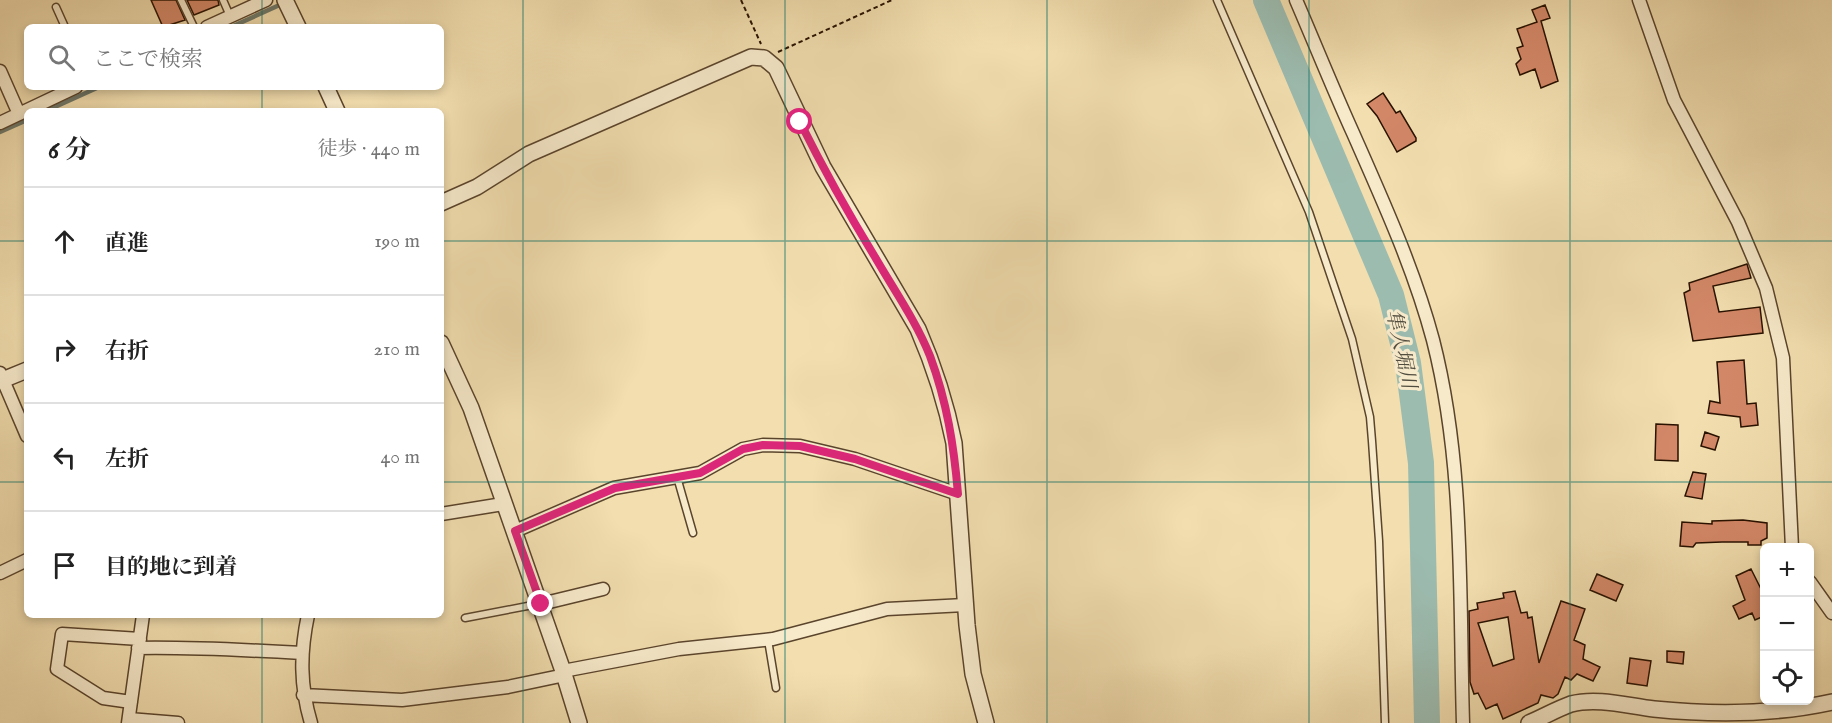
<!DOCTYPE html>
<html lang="ja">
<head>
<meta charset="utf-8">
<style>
  body { margin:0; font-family:"IM FELL English","Noto Serif JP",serif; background:#f6f6f6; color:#222 }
  .controls { position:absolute; right:18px; bottom:18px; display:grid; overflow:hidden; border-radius:9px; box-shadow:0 3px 9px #0003 }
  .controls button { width:54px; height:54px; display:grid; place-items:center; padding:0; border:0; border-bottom:2px solid #e0e0e0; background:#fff; color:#222; font:30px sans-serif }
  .stop { position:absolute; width:18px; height:18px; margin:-14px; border:4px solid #db2777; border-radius:50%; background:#fff }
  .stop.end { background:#db2777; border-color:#fff; box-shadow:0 2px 6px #0008 }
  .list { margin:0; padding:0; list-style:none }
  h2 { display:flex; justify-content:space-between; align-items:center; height:78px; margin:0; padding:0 24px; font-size:26px }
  h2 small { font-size:20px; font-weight:400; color:#767676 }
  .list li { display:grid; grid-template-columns:39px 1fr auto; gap:18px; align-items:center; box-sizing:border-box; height:108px; padding:0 24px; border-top:2px solid #e0e0e0 }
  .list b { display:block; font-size:22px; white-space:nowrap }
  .list em { font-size:20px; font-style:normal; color:#767676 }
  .icon { flex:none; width:33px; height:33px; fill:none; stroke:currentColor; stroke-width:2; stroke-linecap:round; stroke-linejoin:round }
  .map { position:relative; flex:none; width:1832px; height:723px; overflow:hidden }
  .search { position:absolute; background:#fff; box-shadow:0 3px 9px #0003; left:24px; top:24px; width:420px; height:66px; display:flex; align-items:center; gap:15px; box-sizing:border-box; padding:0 21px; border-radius:9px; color:#767676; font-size:22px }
  .panel { position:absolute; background:#fff; box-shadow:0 3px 9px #0003; left:24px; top:108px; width:420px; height:510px; border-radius:9px }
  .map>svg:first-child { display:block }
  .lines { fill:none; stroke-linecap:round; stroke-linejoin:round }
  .stream { stroke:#6e786a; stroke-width:4.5 }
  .river { stroke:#9cbcb0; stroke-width:26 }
  .building { fill:#d38868; stroke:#281100; stroke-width:1.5; fill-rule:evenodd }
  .service-casing { stroke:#5a442c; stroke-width:9 }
  .minor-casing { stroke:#5a442c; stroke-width:15 }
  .tertiary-casing { stroke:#5a442c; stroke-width:18 }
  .path { stroke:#281100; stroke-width:2; stroke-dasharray:4.5 3; stroke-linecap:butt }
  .service { stroke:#f7eacb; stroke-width:6 }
  .minor { stroke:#f7eacb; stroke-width:12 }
  .tertiary { stroke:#f7eacb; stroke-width:15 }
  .route { stroke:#db2777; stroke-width:8 }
  .grid { fill:none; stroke:#0f766e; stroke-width:1.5; stroke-opacity:0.55 }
  .labels { text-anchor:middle; stroke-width:6; stroke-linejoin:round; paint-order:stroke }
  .water-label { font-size:20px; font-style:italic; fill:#514d3e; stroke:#f7eacb }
</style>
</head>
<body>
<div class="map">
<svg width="1832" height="723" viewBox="0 0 1832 723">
  <rect width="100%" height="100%" fill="#f2deaf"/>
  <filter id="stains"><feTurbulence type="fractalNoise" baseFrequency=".00333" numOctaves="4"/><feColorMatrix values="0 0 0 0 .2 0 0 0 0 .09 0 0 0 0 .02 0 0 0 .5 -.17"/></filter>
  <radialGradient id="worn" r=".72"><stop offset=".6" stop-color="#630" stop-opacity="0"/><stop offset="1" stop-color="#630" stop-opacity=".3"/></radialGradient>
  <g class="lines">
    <path class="stream" d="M231,27L284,3
      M46,111L99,87
      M0,132L27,120"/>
    <path class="river" d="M1266,0L1391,295L1408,363L1421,463L1427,723"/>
  </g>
  <path class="building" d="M151,0H176L185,20L163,27Z
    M187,0H218L219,5L194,15Z
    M1545,5L1550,18L1541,21L1558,81L1541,88L1535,69L1520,75L1516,64L1521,59L1517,48L1523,46L1517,29L1537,22L1532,10Z
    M1383,93L1396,113L1400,111L1416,138V141L1397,152L1377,116L1367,104Z
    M1747,264L1751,278L1713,286L1719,312L1760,307L1763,333L1693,341L1684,293L1690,290L1689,283Z
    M1744,360L1747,404L1756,403L1758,425L1741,427L1740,417L1708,413L1710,401L1720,403L1717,362Z
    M1656,424L1678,425V461L1655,460Z
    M1705,432L1719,437L1715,450L1701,446Z
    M1693,472L1706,474L1702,499L1685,496Z
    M1743,520L1767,523V538L1761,541V545H1748V542H1722L1696,543L1693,547L1680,546L1682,522L1712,524V521Z
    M1751,569L1764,595V616L1755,620L1752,613L1739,619L1733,606L1745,600L1736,576Z
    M1597,574L1623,585L1616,601L1590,590Z
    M1515,591L1521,613L1527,612L1528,618L1532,617L1539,663L1561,601L1585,609L1574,640L1585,645L1583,659L1600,667L1593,681L1577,674L1571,680L1565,677L1558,694L1553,698L1541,695L1538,703L1503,719L1497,704L1486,709L1478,693L1474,694L1470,682L1469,611L1478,609L1477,603L1504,598L1503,593ZM1508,617L1514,659L1493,666L1478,623Z
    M1667,651L1684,652L1683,664L1667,662Z
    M1630,658L1651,661L1647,686L1627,683Z"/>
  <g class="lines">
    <defs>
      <path id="service" d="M181,0L194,27
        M223,0L230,16
        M1217,0L1309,212L1352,339L1370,417L1372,441L1379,541L1385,723
        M56,7L65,27
        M677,477L693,533
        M465,618L538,604
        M768,640L776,688"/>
      <path id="minor" d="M1296,0C1315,44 1333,89 1353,133C1383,201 1414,269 1433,340C1465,465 1459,595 1463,723
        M1639,0L1674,100L1738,222L1766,288L1783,358L1792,548
        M207,27L266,0
        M0,71L19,114
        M0,123L76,87
        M0,373L27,436
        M441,514L503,504
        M515,531L614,488L700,473L743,449L763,445L800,446L855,459L958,494
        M0,573L27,560
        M1810,582L1832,613
        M541,604L603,589
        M308,615C300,653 300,686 311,723
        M138,648C193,647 248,650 302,653
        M563,671L679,649L773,639L887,609L965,605
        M303,695L402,700L508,687L565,675
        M131,702L103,698L57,669L62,634L140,639
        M129,719L178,723
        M128,723L143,615"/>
      <path id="tertiary" d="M285,0L298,27
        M326,87L337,111
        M441,203L477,187L529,154L751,57L764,58L776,68L823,167L918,329C934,366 946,403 954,443L967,625L973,674L986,723
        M441,343L471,408L563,671L579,723
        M0,381L27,370
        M1529,723C1543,717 1557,709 1571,704C1597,697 1628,706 1654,709C1714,715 1773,715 1832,702"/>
    </defs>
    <use href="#service" class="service-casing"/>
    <use href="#minor" class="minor-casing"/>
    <use href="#tertiary" class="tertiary-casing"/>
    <path class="path" d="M741,0L761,44
      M778,52L892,0"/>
    <use href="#service" class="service"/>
    <use href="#minor" class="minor"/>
    <use href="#tertiary" class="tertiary"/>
  </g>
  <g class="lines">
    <path class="route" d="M541,604L515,531L615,488L700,473L743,449L763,445L800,446L855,459L958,494C954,446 947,402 930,356C916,321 894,290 875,257C848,213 823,168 800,122"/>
  </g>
  <path class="grid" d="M262,0V27M523,0V723M785,0V723M1047,0V723M1309,0V723M1570,0V723M262,87V111M0,241H27M441,241H1832M0,482H27M441,482H1832M262,615V723"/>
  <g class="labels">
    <g class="water-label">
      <text transform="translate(1402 349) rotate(78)" y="7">隼人堀川</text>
    </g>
  </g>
  <rect width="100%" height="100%" filter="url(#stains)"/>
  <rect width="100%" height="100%" fill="url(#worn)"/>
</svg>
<div class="controls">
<button>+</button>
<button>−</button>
<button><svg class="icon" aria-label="locate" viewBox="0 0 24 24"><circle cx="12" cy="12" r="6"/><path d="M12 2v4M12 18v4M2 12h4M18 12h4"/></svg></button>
</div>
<div class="stop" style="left:800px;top:122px"></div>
<div class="stop end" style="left:541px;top:604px"></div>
<div class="search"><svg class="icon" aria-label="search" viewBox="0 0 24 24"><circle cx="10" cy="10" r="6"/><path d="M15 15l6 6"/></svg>ここで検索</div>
<section class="panel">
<h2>6 分<small>徒歩 · 440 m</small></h2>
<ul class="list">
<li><svg class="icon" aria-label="ahead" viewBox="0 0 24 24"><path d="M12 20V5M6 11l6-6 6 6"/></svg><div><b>直進</b></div><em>190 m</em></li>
<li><svg class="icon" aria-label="right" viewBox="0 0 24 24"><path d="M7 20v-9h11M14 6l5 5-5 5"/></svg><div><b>右折</b></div><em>210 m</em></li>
<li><svg class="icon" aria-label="left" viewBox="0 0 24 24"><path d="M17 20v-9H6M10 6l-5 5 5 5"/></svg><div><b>左折</b></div><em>40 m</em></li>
<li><svg class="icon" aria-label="arrive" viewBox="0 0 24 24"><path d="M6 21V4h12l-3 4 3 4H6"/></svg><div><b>目的地に到着</b></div></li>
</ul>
</section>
</div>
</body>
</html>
